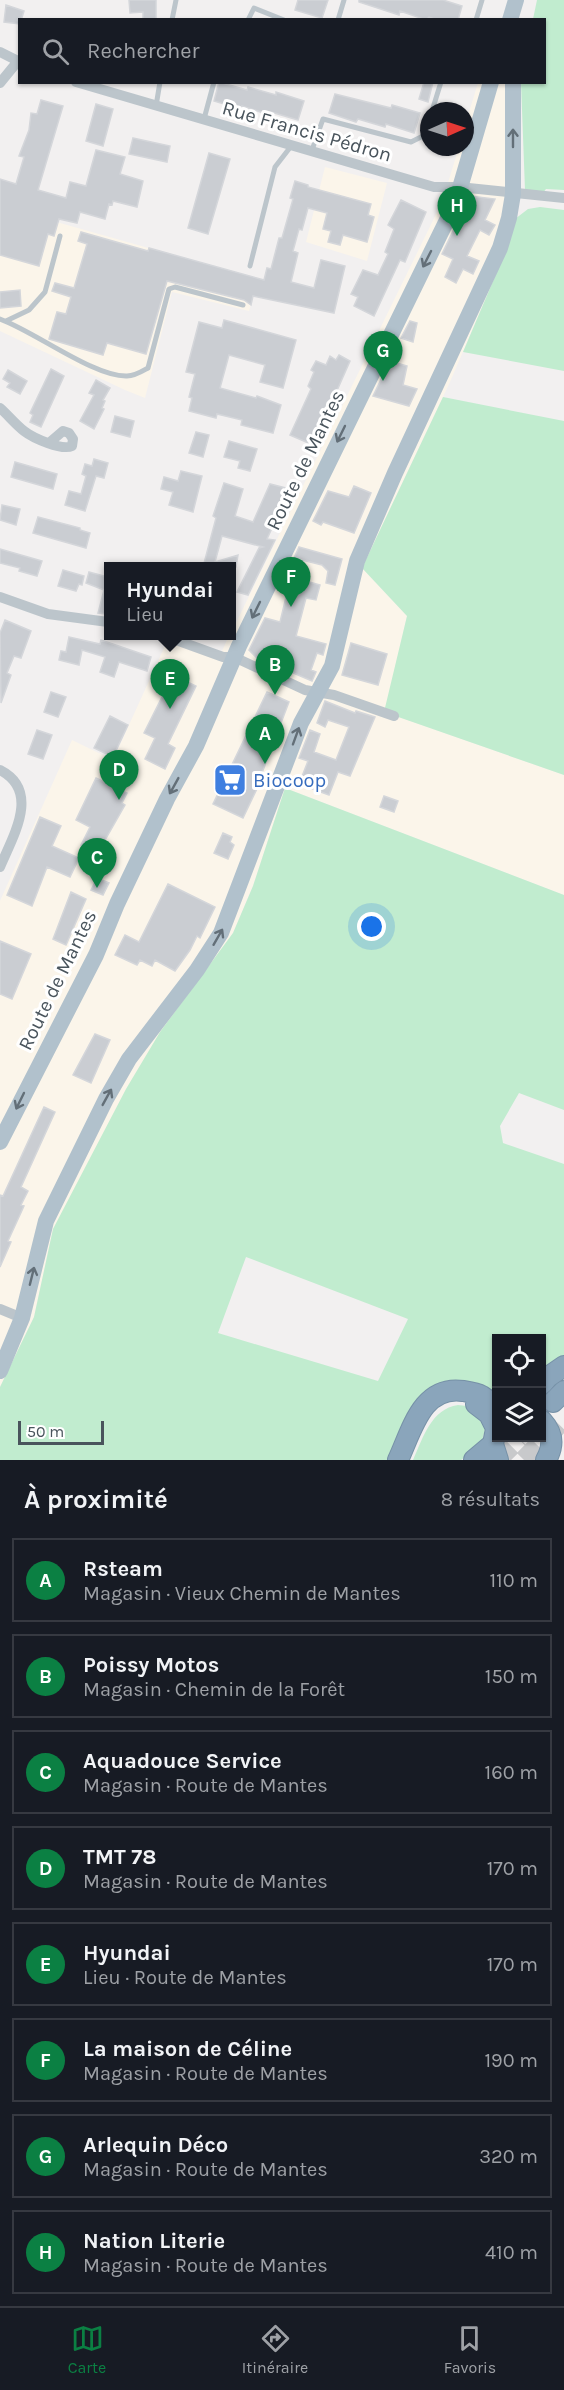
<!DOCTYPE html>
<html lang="fr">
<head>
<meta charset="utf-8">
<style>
  body { margin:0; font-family:Karla,sans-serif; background:#242831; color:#f1f3f6 }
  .controls { position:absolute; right:18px; bottom:18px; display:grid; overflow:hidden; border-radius:0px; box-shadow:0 2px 4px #0004 }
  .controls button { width:54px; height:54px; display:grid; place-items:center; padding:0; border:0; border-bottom:2px solid #363941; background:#171b24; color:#f1f3f6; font:30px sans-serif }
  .compass { position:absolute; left:420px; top:102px; width:54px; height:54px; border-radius:50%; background:#171b24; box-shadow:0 2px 4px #0004; rotate:87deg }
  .scale { position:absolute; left:18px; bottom:15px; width:86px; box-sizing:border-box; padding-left:6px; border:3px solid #49545c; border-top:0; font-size:16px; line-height:21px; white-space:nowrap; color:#49545c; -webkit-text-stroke:4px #fff; paint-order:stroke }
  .you { position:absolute; left:372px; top:927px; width:21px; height:21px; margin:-15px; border:4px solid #fff; border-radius:50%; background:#1a73e8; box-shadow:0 0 0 9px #1a73e833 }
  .badge { display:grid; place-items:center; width:39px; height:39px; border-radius:50%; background:#0b8043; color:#fff; font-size:20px; font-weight:700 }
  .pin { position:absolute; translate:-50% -50px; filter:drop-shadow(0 2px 3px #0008) }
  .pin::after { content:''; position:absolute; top:32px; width:21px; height:18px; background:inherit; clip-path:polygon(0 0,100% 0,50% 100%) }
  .popup { position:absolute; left:104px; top:562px; width:132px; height:78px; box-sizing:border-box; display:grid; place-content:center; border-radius:0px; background:#171b24; filter:drop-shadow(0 2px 4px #0005); font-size:20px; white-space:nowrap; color:#9ea1a6 }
  .popup b { font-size:22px; color:#f1f3f6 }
  .popup::after { content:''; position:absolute; left:50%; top:100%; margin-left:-12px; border:12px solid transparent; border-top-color:#171b24 }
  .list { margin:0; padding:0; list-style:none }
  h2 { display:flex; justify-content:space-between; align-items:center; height:78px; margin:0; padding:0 24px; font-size:26px }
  h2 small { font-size:20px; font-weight:400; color:#9ea1a6 }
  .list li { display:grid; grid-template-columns:39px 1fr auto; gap:18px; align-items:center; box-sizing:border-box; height:84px; margin:0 12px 12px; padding:0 12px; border:2px solid #363941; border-radius:0px }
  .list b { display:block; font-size:22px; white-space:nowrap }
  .list p { margin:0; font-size:20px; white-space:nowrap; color:#9ea1a6 }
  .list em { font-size:20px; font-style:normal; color:#9ea1a6 }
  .icon { flex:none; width:33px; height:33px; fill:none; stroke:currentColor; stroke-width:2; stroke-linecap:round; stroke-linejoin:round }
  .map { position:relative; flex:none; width:564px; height:1460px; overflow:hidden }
  .search { position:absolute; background:#171b24; box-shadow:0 2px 4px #0004; left:18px; right:18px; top:18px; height:66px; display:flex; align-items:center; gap:15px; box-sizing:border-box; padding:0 21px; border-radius:0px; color:#9ea1a6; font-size:22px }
  .sheet { height:846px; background:#171b24 }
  nav { display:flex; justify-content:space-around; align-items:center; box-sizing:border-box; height:84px; border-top:2px solid #363941; background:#171b24; font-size:16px; color:#9ea1a6 }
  nav a { display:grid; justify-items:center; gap:3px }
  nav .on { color:#0b8043 }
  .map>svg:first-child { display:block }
  .commercial { fill:#fbf5ea }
  .green { fill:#c1eccf; fill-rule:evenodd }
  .building { fill:#cacdd2; stroke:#d4d6da; stroke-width:1.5 }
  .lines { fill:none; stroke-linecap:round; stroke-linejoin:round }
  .motorway-tunnel { stroke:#c8c9cb; stroke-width:20; stroke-dasharray:20 10; stroke-linecap:butt }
  .motorway-casing { stroke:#7691a7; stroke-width:22 }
  .service { stroke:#bcc5cb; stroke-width:5 }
  .minor { stroke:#bcc5cb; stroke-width:10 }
  .primary { stroke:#b1c1cc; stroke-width:16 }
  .motorway { stroke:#8aa5bb; stroke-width:20 }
  .oneway { stroke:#636f78 }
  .labels { text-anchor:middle; stroke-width:6; stroke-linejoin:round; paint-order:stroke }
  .street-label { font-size:20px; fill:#49545c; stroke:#fff }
  .shop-label { font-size:20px; fill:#366cbe; stroke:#fff; text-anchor:start }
</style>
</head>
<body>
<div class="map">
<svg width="564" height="1460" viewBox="0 0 564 1460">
  <rect width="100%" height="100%" fill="#f2f0f0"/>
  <path class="commercial" d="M478,83H516L502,260L450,382L362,568L407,616L385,712L564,775V895L285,788L253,886L233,933L198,982L53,1229L34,1317L0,1387V901L72,740L113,760L169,637L221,653L229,636H231L232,631L442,202L459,147H465V125Z
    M325,167L387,183L367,261L306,242Z
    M0,206L258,279L249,311L172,292L145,398L125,390L0,331Z"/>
  <path class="green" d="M537,0H564V190L546,189L542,194L525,190L521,83L544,82V20L533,19Z
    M540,207L564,210V371L463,352L502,260L515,219L528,209Z
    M443,397L564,421V775L384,712L407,616L362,568Z
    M285,788L564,895V1110L519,1093L500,1126L503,1143L564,1164V1356L542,1375V1338H496V1398L455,1384L389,1460H0V1387L34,1317L53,1229L126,1089L160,1032L233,933L253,886ZM246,1257L408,1319L378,1381L218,1333Z
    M458,1405L467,1406L486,1425L481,1446L461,1460H413C423,1438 431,1409 458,1405Z"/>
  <path class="building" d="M129,0H156V20H143V12L130,13Z
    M298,0H328L322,18L295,10Z
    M359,0H443L462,6L458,20H437L429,17L426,20L400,11L399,15L359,2Z
    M6,5L24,11L20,24L4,22Z
    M219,82L247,90L248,87L276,95V92L304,101L298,120L271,112L270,115L242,106L241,109L214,101Z
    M424,82H433L428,102L419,99Z
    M335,94L391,108L392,105L420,113L414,133L386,124L385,127L358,119L356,122L329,113Z
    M41,100L63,106L38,190L66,198L70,182L86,186L96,150L125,157L120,174L143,181L137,207L113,201L112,205L109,204L105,219L80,212L77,223L59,219L54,236L48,234L39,266L0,255V179L16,184L24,157L19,156L29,130L31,113L37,114Z
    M96,104L113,109L103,146L86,141Z
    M133,138L170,146L167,162L129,154Z
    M209,153L230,159L208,234L188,228Z
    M295,181L308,185V187L371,204L368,215L374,217L367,242L343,235L340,245L328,242L331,231L323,229L327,213L308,208L302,230L299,229L293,251L298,253L291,282L314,288L321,260L345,266L334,313L253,296L251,305L244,300L167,281L146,354L107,343L103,355L49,339L57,312L66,314L71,297L52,291L55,283L74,288L87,244L78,241L81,232L148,251L149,248L264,280L267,268L271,269L279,238H282L293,199L290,198Z
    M470,196L495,199L485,220L495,225L489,235L480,230L467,256L479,261L473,274L463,269L456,283L445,277L453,259L442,254Z
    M401,200L426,212L405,262L400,260L374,316L354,306L358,297L351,294L363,270L378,275L388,254L385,252L394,229L388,225Z
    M20,290L21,306L0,308V292Z
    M224,320L296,340L283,388L260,382L265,365L229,355L220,388L256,398L257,396L281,405L273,433L241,425L242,420L217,414L216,418L189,411L192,398L189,397L195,374L186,372L199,322L222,328Z
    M410,321L417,323L413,342L401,338Z
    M339,355L350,361L313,445L290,435L311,389L308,386L314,372L311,370L316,361L326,365L330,356L336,360Z
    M390,361L407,366L403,385L417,389L409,406L373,396Z
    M51,369L64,376L41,427L30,422L33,415L30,413Z
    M8,370L27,381L20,394L7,387L10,383L3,379Z
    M96,380L110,388L103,400L105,401L102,408L104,409L94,429L80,421L94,395L89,393Z
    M115,416L134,421L130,437L111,432Z
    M196,432L209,435L203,457L189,453Z
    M229,441L257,449L250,471L238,468L240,461L224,457Z
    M94,459L108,463L104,478L96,476L85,511L65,505L69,491L81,494L86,476L82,474L85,464L92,466Z
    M15,462L57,474L53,489L11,477Z
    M181,471L202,476L193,512L169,505L173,492L161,489L164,477L178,481Z
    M224,483L243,489L235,516L253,522L270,484L290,489L267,539L275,540L248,595L237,592L259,548L263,547L222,536L215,562L238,555L236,567H203L216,518L213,516Z
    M354,486L371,493L354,533L323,522L321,525L313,521L328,491L349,497Z
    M2,505L20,509L16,525L0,520Z
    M38,517L80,528V530L90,533L86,548L33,533Z
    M299,547L342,559L335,585L326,583L328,571L322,565L294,558Z
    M0,549L42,561L37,576L19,571L20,568L0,563Z
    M63,570L84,576L82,585L79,584L76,591L58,586Z
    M89,572L108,577L107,614L98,613L104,590L86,583Z
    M285,575L320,585L316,600L306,598L296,636L326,644L323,655L317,653L311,670L316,672L312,681L256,657L249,650L265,618L280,622L287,593L278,590Z
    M5,620L31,631L21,658L14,656L7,673L11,675L1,703L0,633Z
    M69,637L100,644L101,640L151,657L147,671L119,662L114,677L100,672L105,657L82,650L79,665L59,660L61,651L66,652Z
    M351,643L387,654L378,685L342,675Z
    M173,675L196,686L168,744L175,748L165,769L145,759L155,738L144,733Z
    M51,692L66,697L58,717L44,712Z
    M267,692L289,702L262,773L264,774L243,818L213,804Z
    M325,701L355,713L356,711L375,717L350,776L338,772L329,795L299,784L308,761L299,758L310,730L320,734L314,752L336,760L349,727L328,720L325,727L317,723Z
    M110,716L128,725L113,757L94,748Z
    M37,730L52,735L43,759L28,754Z
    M96,778L127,793L122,803L125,805L104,842L109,845L105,853L81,845L90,827L76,820Z
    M384,796L398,801L394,812L380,807Z
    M40,817L61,826L52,846L79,858L70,877L47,867L32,906L7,895Z
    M223,833L232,837L230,842L234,845L228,859L214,853Z
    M97,878L109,883L103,895L91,890Z
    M168,884L215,907L200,938L197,936L190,950L175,971L155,960L152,966L140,960L137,965L115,955L125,935L139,942Z
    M71,892L86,899L66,945L53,939Z
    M0,941L31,954L12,999L0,994Z
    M95,1034L110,1040L91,1083L73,1075Z
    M44,1107L55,1112L21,1187L28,1191L21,1205L24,1206L8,1241L11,1242L0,1267V1195L3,1196Z"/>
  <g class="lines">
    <path class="motorway-tunnel" d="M497,1460L519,1438
      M524,1460L564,1419"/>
    <defs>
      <path id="motorway" d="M542,1384L548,1377L564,1366
        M553,1402L564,1391
        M476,1404L489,1414L496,1428
        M542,1421C553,1433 554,1446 546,1460
        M496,1429L493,1444L498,1460
        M398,1460C412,1430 422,1385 463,1391C469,1392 476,1393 482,1396C487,1399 491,1404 496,1408
        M474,1460L493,1444"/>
    </defs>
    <use href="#motorway" class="motorway-casing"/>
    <path class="service" d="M172,20L176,0
      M248,20L254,8L284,20
      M338,20L344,0
      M476,20L482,0
      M156,106L160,82
      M432,111L441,82
      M204,119L214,82
      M312,150L323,119L411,142L425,135L429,121
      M250,266L275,167L292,145
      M0,319C34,331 94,377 127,376C135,376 141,372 148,368L169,289L175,287L243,305
      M6,321L29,310L45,292L60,236"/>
    <path class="minor" d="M0,52L20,62
      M76,82L434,187H459L564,198
      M0,83L18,61
      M0,408C8,415 15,424 24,431C33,438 62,451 72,446L73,439L69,433L63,431L49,443
      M0,597L48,614L108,622
      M165,636L223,657H234L305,690L334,695L394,716
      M0,770C41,791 13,836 0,867
      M0,1309L22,1318"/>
    <path class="primary" d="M510,20L516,0
      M0,1142L96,955L117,904L167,799L196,746L239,646L448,218L457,198L491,82
      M0,1371L22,1318L46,1221L106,1099L129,1059L197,970L221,933L301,723L332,666L357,561L395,473L500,248L509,218L513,194V82"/>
    <use href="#motorway" class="motorway"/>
  </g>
  <defs><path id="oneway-shaft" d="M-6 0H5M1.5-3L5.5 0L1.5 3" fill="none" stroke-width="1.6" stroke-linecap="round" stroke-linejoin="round" transform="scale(1.5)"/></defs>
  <g class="oneway">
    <use href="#oneway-shaft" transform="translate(513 138) rotate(-90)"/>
    <use href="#oneway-shaft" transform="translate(427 259) rotate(117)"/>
    <use href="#oneway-shaft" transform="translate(341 434) rotate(116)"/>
    <use href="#oneway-shaft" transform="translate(256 610) rotate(116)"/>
    <use href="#oneway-shaft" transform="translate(296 736) rotate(-70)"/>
    <use href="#oneway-shaft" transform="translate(174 786) rotate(119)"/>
    <use href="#oneway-shaft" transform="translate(218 937) rotate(-60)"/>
    <use href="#oneway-shaft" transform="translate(107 1097) rotate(-61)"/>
    <use href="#oneway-shaft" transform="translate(20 1101) rotate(116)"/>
    <use href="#oneway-shaft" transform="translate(32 1276) rotate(-76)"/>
  </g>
  <defs>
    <symbol id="supermarket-square" viewBox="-11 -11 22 22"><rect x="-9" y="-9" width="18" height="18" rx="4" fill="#3f7fe0" stroke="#fff"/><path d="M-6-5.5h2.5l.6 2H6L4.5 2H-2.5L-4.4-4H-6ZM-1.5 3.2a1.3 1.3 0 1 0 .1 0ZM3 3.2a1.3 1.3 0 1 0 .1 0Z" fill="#fff"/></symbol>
  </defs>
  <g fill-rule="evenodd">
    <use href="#supermarket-square" x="211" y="761" width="38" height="38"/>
  </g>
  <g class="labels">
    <g class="street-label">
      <text transform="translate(307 131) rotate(16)" y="7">Rue Francis Pédron</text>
      <text transform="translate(305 460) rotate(-64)" y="7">Route de Mantes</text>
      <text transform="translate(57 980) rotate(-64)" y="7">Route de Mantes</text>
    </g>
    <g class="shop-label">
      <text x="253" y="787">Biocoop</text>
    </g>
  </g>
</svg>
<div class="controls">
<button><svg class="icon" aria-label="locate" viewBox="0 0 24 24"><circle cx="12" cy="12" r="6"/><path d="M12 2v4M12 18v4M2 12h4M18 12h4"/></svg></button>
<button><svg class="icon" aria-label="layers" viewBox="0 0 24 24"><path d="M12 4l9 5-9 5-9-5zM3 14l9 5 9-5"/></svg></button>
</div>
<svg class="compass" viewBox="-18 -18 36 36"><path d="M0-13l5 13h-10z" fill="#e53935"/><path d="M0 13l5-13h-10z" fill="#9ea1a6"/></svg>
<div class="scale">50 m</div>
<div class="you"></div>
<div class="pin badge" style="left:265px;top:764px">A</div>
<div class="pin badge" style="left:275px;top:695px">B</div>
<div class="pin badge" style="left:97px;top:888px">C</div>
<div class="pin badge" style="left:119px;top:800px">D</div>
<div class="pin badge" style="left:170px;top:709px">E</div>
<div class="popup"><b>Hyundai</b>Lieu</div>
<div class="pin badge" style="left:291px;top:607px">F</div>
<div class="pin badge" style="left:383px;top:381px">G</div>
<div class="pin badge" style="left:457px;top:236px">H</div>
<div class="search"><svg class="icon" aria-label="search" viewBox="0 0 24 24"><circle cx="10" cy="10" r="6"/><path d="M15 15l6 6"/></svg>Rechercher</div>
</div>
<section class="sheet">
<h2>À proximité<small>8 résultats</small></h2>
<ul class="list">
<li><span class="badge">A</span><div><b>Rsteam</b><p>Magasin · Vieux Chemin de Mantes</p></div><em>110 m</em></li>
<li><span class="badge">B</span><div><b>Poissy Motos</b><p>Magasin · Chemin de la Forêt</p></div><em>150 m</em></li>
<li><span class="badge">C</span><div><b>Aquadouce Service</b><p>Magasin · Route de Mantes</p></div><em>160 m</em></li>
<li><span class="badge">D</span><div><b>TMT 78</b><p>Magasin · Route de Mantes</p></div><em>170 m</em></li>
<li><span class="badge">E</span><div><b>Hyundai</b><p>Lieu · Route de Mantes</p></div><em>170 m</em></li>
<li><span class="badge">F</span><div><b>La maison de Céline</b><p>Magasin · Route de Mantes</p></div><em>190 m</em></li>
<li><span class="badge">G</span><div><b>Arlequin Déco</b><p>Magasin · Route de Mantes</p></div><em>320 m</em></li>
<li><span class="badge">H</span><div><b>Nation Literie</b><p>Magasin · Route de Mantes</p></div><em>410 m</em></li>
</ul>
</section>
<nav>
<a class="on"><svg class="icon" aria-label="map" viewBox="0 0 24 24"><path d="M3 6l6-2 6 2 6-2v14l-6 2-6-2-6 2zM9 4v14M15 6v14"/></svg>Carte</a>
<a><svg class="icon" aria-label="directions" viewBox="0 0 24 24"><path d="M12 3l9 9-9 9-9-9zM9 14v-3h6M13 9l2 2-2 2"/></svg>Itinéraire</a>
<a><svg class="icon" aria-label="saved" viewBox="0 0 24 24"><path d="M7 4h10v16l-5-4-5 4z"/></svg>Favoris</a>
</nav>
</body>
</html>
